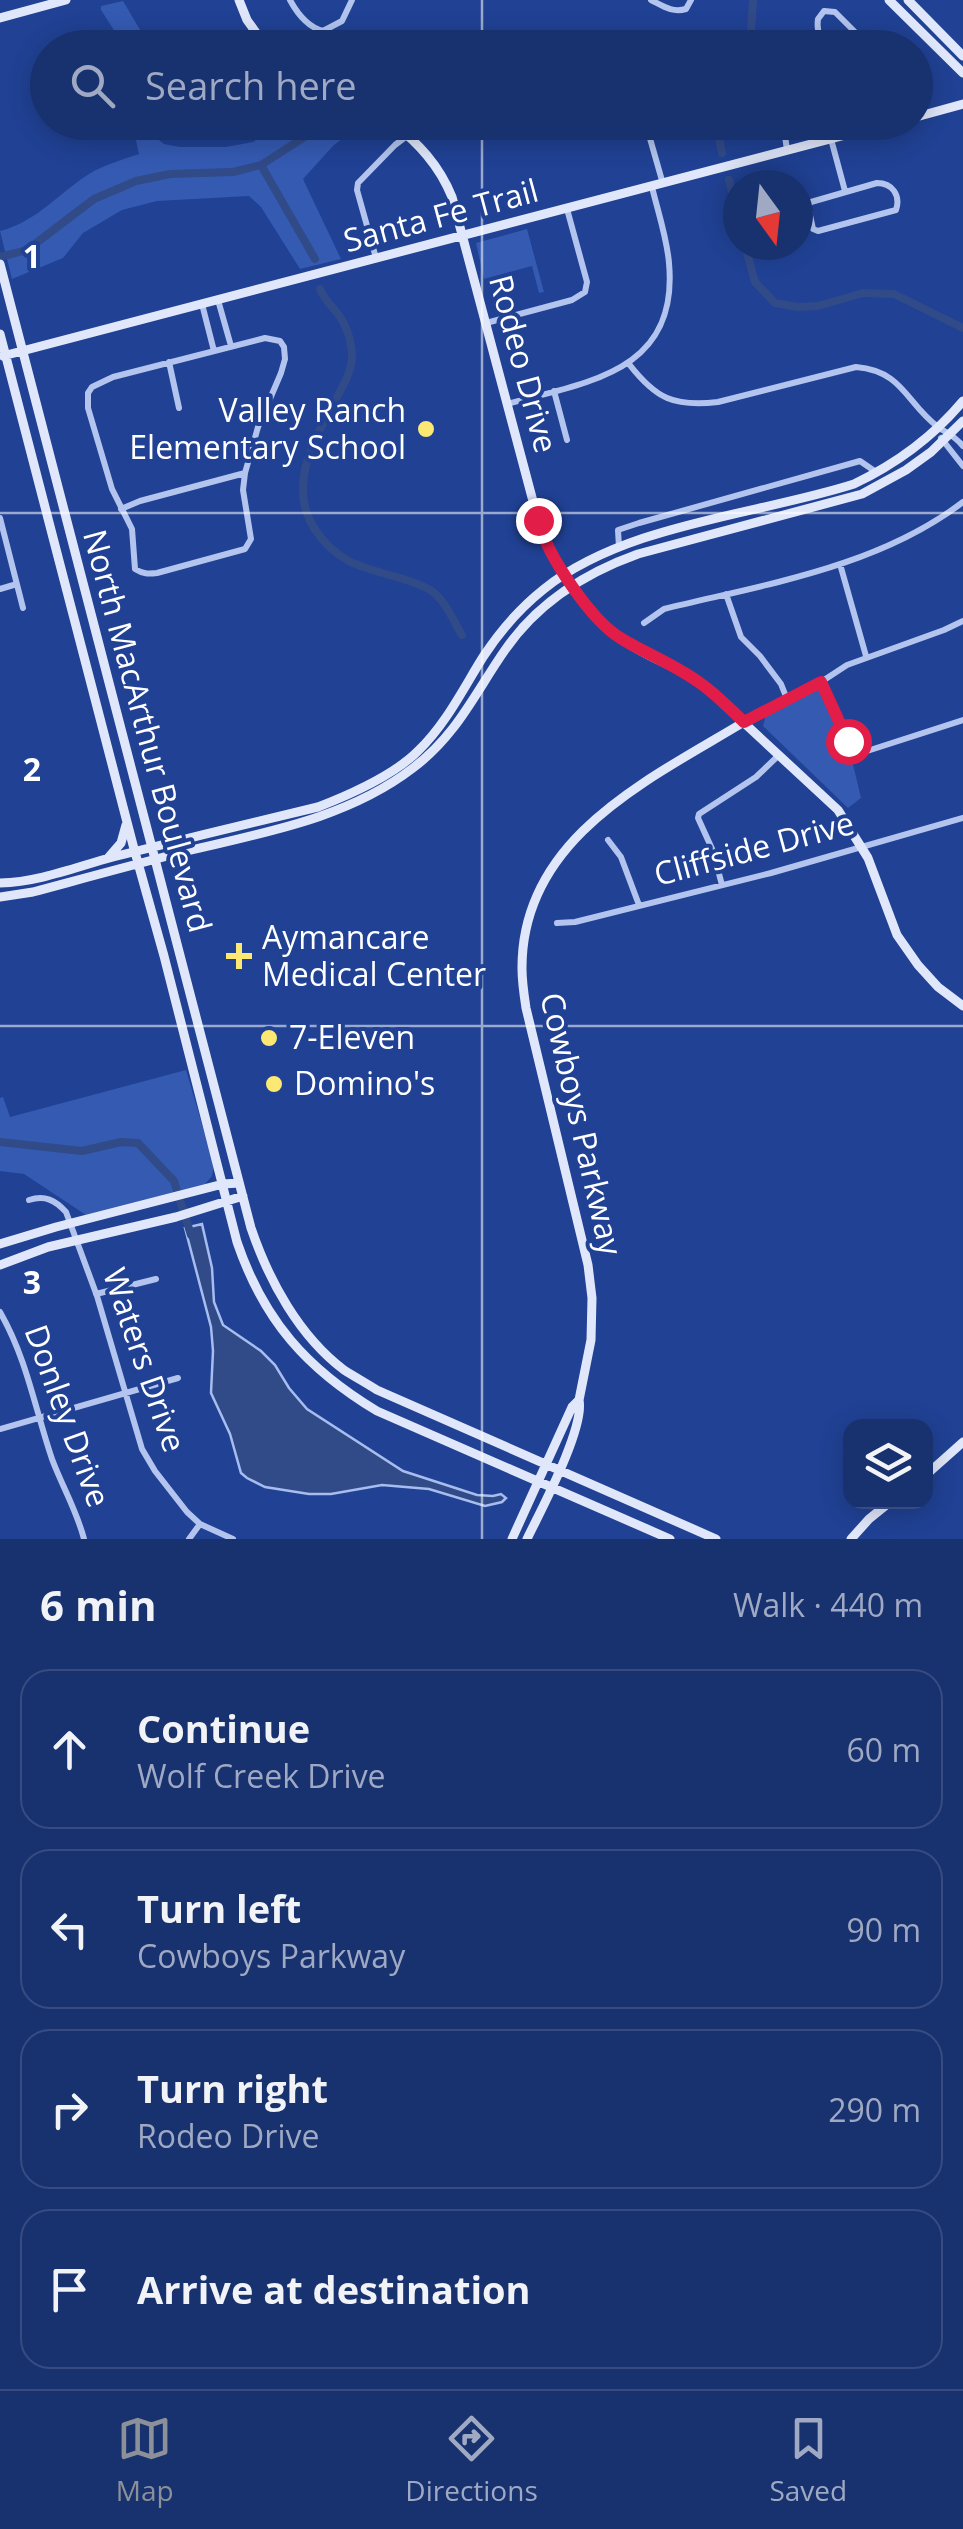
<!DOCTYPE html>
<html lang="en">
<head>
<meta charset="utf-8">
<style>
  body { margin:0; font-family:"Open Sans",sans-serif; background:#253d77; color:#f1f3f6 }
  .controls { position:absolute; right:30px; bottom:30px; display:grid; overflow:hidden; border-radius:20px; box-shadow:0 5px 25px #0003 }
  .controls button { width:90px; height:90px; display:grid; place-items:center; padding:0; border:0; border-bottom:2px solid #364c82; background:#18316f; color:#f1f3f6; font:50px sans-serif }
  .compass { position:absolute; left:723px; top:170px; width:90px; height:90px; border-radius:50%; background:#18316f; box-shadow:0 5px 25px #0003; rotate:165deg }
  .stop { position:absolute; width:30px; height:30px; margin:-22px; border:8px solid #e11d48; border-radius:50%; background:#fff }
  .stop.end { background:#e11d48; border-color:#fff; box-shadow:0 2px 10px #0008 }
  .list { margin:0; padding:0; list-style:none }
  h2 { display:flex; justify-content:space-between; align-items:center; height:130px; margin:0; padding:0 40px; font-size:42px }
  h2 small { font-size:32px; font-weight:400; color:#9fa9c3 }
  .list li { display:grid; grid-template-columns:65px 1fr auto; gap:30px; align-items:center; box-sizing:border-box; height:160px; margin:0 20px 20px; padding:0 20px; border:2px solid #364c82; border-radius:30px }
  .list b { display:block; font-size:38px; white-space:nowrap }
  .list p { margin:0; font-size:32px; white-space:nowrap; color:#9fa9c3 }
  .list em { font-size:32px; font-style:normal; color:#9fa9c3 }
  .icon { flex:none; width:55px; height:55px; fill:none; stroke:currentColor; stroke-width:2; stroke-linecap:round; stroke-linejoin:round }
  .map { position:relative; flex:none; width:963px; height:1539px; overflow:hidden }
  .search { position:absolute; background:#18316f; box-shadow:0 5px 25px #0003; left:30px; right:30px; top:30px; height:110px; display:flex; align-items:center; gap:25px; box-sizing:border-box; padding:0 35px; border-radius:55px; color:#9fa9c3; font-size:38px }
  .sheet { height:850px; background:#18316f }
  nav { display:flex; justify-content:space-around; align-items:center; box-sizing:border-box; height:140px; border-top:2px solid #364c82; background:#18316f; font-size:28px; color:#9fa9c3 }
  nav a { display:grid; justify-items:center; gap:5px }
  nav .on { color:#8c9099 }
  .map>svg:first-child { display:block }
  .green { fill:#345ab2 }
  .water { fill:#314a88; stroke:#a7bdef; stroke-width:2.5 }
  .lines { fill:none; stroke-linecap:round; stroke-linejoin:round }
  .canal { stroke:#314a88; stroke-width:8 }
  .street { stroke:#b3c5ee; stroke-width:6 }
  .secondary { stroke:#e0e7fa; stroke-width:9 }
  .route { stroke:#e11d48; stroke-width:12 }
  .grid { fill:none; stroke:#fff; stroke-width:2.5; stroke-opacity:0.55 }
  .poi-dot { fill:#fbe974; stroke:#204194; stroke-width:4 }
  .labels { text-anchor:middle; stroke-width:8; stroke-linejoin:round; paint-order:stroke }
  .street-label { font-size:32px; fill:#fff; stroke:#204194 }
  .poi-label { font-size:32px; fill:#fff; stroke:#204194; text-anchor:start }
  .grid-label { font-size:32px; text-anchor:middle; font-weight:bold; fill:#fff; stroke:#204194; stroke-width:8; stroke-linejoin:round; paint-order:stroke }
</style>
</head>
<body>
<div class="map">
<svg width="963" height="1539" viewBox="0 0 963 1539">
  <rect width="100%" height="100%" fill="#204194"/>
  <path class="green" d="M123,1L148,43L150,47H129L119,38L101,10V6Z
    M132,123H155L154,136L164,144L180,147H226L253,142L280,123H361L333,146L303,179L341,259L300,269L261,207L249,196L157,201L122,210L83,233L63,258L12,279L0,231C39,221 61,190 94,171C108,164 124,159 139,154Z
    M527,229L544,292L539,293L532,266L484,279L476,243Z
    M820,688L848,743L861,798L848,808L763,726L766,715Z
    M186,1070L214,1165L212,1176L205,1184L86,1215L24,1174L0,1171V1098L3,1097L10,1117Z"/>
  <path class="water" d="M202,1224L212,1268L214,1302L223,1325L261,1351L275,1365L289,1388L307,1409L403,1471L477,1495L493,1496L501,1494L506,1498L502,1502L485,1506L429,1489L382,1485L331,1494H309L265,1487L247,1478L241,1473L230,1434L211,1393L213,1351L211,1327L185,1228Z"/>
  <g class="lines">
    <path class="canal" d="M569,48H591
      M743,48L751,31L753,0
      M716,122L722,153
      M261,165L315,259
      M729,180L738,218
      M745,245L755,282L775,303L798,307L818,306L863,293L894,294L963,328
      M0,257L27,250L94,199L136,181L170,174L233,172L261,165L328,122
      M320,289C325,302 335,308 342,320C348,330 352,345 352,356C352,371 343,386 336,399C315,438 287,485 314,528C336,562 360,567 397,577C408,581 422,584 432,591C446,602 453,620 462,635
      M0,1142L82,1151L121,1142L138,1143L174,1181L191,1235"/>
    <path class="street" d="M290,0C297,13 308,27 323,31L342,21L352,0
      M651,0C663,6 672,13 686,9L691,0
      M833,48C821,40 816,34 818,19L824,11L835,12L856,33V41L852,48
      M471,122C496,128 520,131 544,122
      M638,122L649,135L663,184
      M783,122L787,150
      M831,139L845,191
      M877,183C892,183 901,195 896,210L818,231L813,229L808,206L811,202Z
      M376,258L357,190L358,183L395,145L425,122
      M218,300L231,346
      M202,304L214,351
      M486,323L572,300L585,292L587,282L567,209
      M265,338L280,341L284,347L285,359L281,373L258,427L245,473L243,490L251,539L245,549L157,573C148,574 143,574 135,569L132,529L112,489L88,408V393L92,387L113,377Z
      M169,362L179,408
      M629,364C656,399 674,407 718,402L856,367C903,371 906,403 938,427C948,434 954,435 963,446
      M554,391L567,440
      M507,404C588,382 679,372 669,263C667,238 658,212 652,187
      M941,438L963,466
      M121,509L140,501L245,473
      M0,518L23,608
      M619,547L618,530L639,523L860,461L876,472
      M840,564L866,656
      M0,589L17,584
      M726,594L741,637L760,656L781,684L787,699
      M644,623L664,609C766,584 878,567 963,502
      M821,682L848,741L856,753L864,752L963,720
      M744,722L821,682L847,665L944,630L963,621
      M608,840L621,857L639,905
      M722,885L713,851L698,818L699,814L756,777L779,755
      M557,923L575,922L771,873L963,818
      M29,1200C45,1195 55,1200 66,1212L97,1296L142,1449L155,1471L187,1512L200,1524L233,1539
      M96,1294L156,1279
      M0,1312C27,1359 35,1409 52,1459C62,1486 77,1511 84,1539
      M0,1429L178,1378
      M189,1539L200,1524"/>
    <path class="secondary" d="M239,0L247,20L267,48
      M889,0L963,73
      M908,0L963,56
      M0,18L66,0
      M916,117L963,104
      M392,122C419,144 439,165 452,197L538,520C547,556 588,615 618,637C643,655 675,666 701,683L838,810L868,858L897,935L918,965L938,987L963,1006
      M0,264L251,1228C269,1281 299,1336 344,1370C355,1377 366,1383 377,1390L716,1539
      M0,334L133,845L164,956L237,1242C264,1321 307,1369 377,1411L670,1539
      M3,356L895,122
      M108,858L121,843L126,825
      M0,883C39,882 76,867 113,857C181,840 250,823 318,807C349,795 394,775 418,751C446,724 463,689 483,657C500,631 520,608 544,589C625,524 757,515 854,484C896,464 933,437 963,401
      M0,897L33,892C85,878 136,864 187,851C266,832 348,818 413,768C457,735 475,693 505,650C538,602 585,573 638,554L862,494L906,470L931,452L963,421
      M0,1244L56,1227L223,1184L239,1183
      M0,1265L48,1247L176,1217L243,1196
      M926,1475L963,1442
      M512,1539L572,1407L579,1400
      M527,1539C541,1510 585,1428 579,1400L591,1340L592,1298L588,1265L526,1008C524,995 522,982 522,969C521,838 648,780 744,722
      M851,1539L869,1519L890,1502"/>
  </g>
  <g class="lines">
    <path class="route" d="M538,520C547,555 591,621 622,639C647,654 673,664 697,681C714,692 729,708 744,722L821,682L848,741"/>
  </g>
  <path class="grid" d="M482,0V48M482,122V1539M0,513H963M0,1026H963"/>
  <g class="poi-dot">
    <circle cx="426" cy="429" r="10"/>
    <path d="M234 941h10v10h10v10h-10v10h-10v-10h-10v-10h10z"/>
    <circle cx="269" cy="1038" r="10"/>
    <circle cx="274" cy="1084" r="10"/>
  </g>
  <g class="labels">
    <g class="street-label">
      <text transform="translate(441 216) rotate(-15)" y="11">Santa Fe Trail</text>
      <text transform="translate(523 364) rotate(75)" y="11">Rodeo Drive</text>
      <text transform="translate(147 731) rotate(75)" y="11">North MacArthur Boulevard</text>
      <text transform="translate(754 849) rotate(-15)" y="11">Cliffside Drive</text>
      <text transform="translate(581 1124) rotate(77)" y="11">Cowboys Parkway</text>
      <text transform="translate(144 1360) rotate(71)" y="11">Waters Drive</text>
      <text transform="translate(67 1416) rotate(70)" y="11">Donley Drive</text>
    </g>
    <g class="poi-label">
      <text x="406" y="422" text-anchor="end">Valley Ranch<tspan x="406" dy="37">Elementary School</tspan></text>
      <text x="262" y="949">Aymancare<tspan x="262" dy="37">Medical Center</tspan></text>
      <text x="289" y="1049">7-Eleven</text>
      <text x="294" y="1095">Domino's</text>
    </g>
  </g>
  <g class="grid-label">
    <text x="32" y="268">1</text>
    <text x="32" y="781">2</text>
    <text x="32" y="1294">3</text>
  </g>
</svg>
<div class="controls">
<button><svg class="icon" aria-label="layers" viewBox="0 0 24 24"><path d="M12 4l9 5-9 5-9-5zM3 14l9 5 9-5"/></svg></button>
</div>
<svg class="compass" viewBox="-18 -18 36 36"><path d="M0-13l5 13h-10z" fill="#e53935"/><path d="M0 13l5-13h-10z" fill="#9fa9c3"/></svg>
<div class="stop" style="left:848px;top:741px"></div>
<div class="stop end" style="left:538px;top:520px"></div>
<div class="search"><svg class="icon" aria-label="search" viewBox="0 0 24 24"><circle cx="10" cy="10" r="6"/><path d="M15 15l6 6"/></svg>Search here</div>
</div>
<section class="sheet">
<h2>6 min<small>Walk · 440 m</small></h2>
<ul class="list">
<li><svg class="icon" aria-label="ahead" viewBox="0 0 24 24"><path d="M12 20V5M6 11l6-6 6 6"/></svg><div><b>Continue</b><p>Wolf Creek Drive</p></div><em>60 m</em></li>
<li><svg class="icon" aria-label="left" viewBox="0 0 24 24"><path d="M17 20v-9H6M10 6l-5 5 5 5"/></svg><div><b>Turn left</b><p>Cowboys Parkway</p></div><em>90 m</em></li>
<li><svg class="icon" aria-label="right" viewBox="0 0 24 24"><path d="M7 20v-9h11M14 6l5 5-5 5"/></svg><div><b>Turn right</b><p>Rodeo Drive</p></div><em>290 m</em></li>
<li><svg class="icon" aria-label="arrive" viewBox="0 0 24 24"><path d="M6 21V4h12l-3 4 3 4H6"/></svg><div><b>Arrive at destination</b></div></li>
</ul>
</section>
<nav>
<a class="on"><svg class="icon" aria-label="map" viewBox="0 0 24 24"><path d="M3 6l6-2 6 2 6-2v14l-6 2-6-2-6 2zM9 4v14M15 6v14"/></svg>Map</a>
<a><svg class="icon" aria-label="directions" viewBox="0 0 24 24"><path d="M12 3l9 9-9 9-9-9zM9 14v-3h6M13 9l2 2-2 2"/></svg>Directions</a>
<a><svg class="icon" aria-label="saved" viewBox="0 0 24 24"><path d="M7 4h10v16l-5-4-5 4z"/></svg>Saved</a>
</nav>
</body>
</html>
